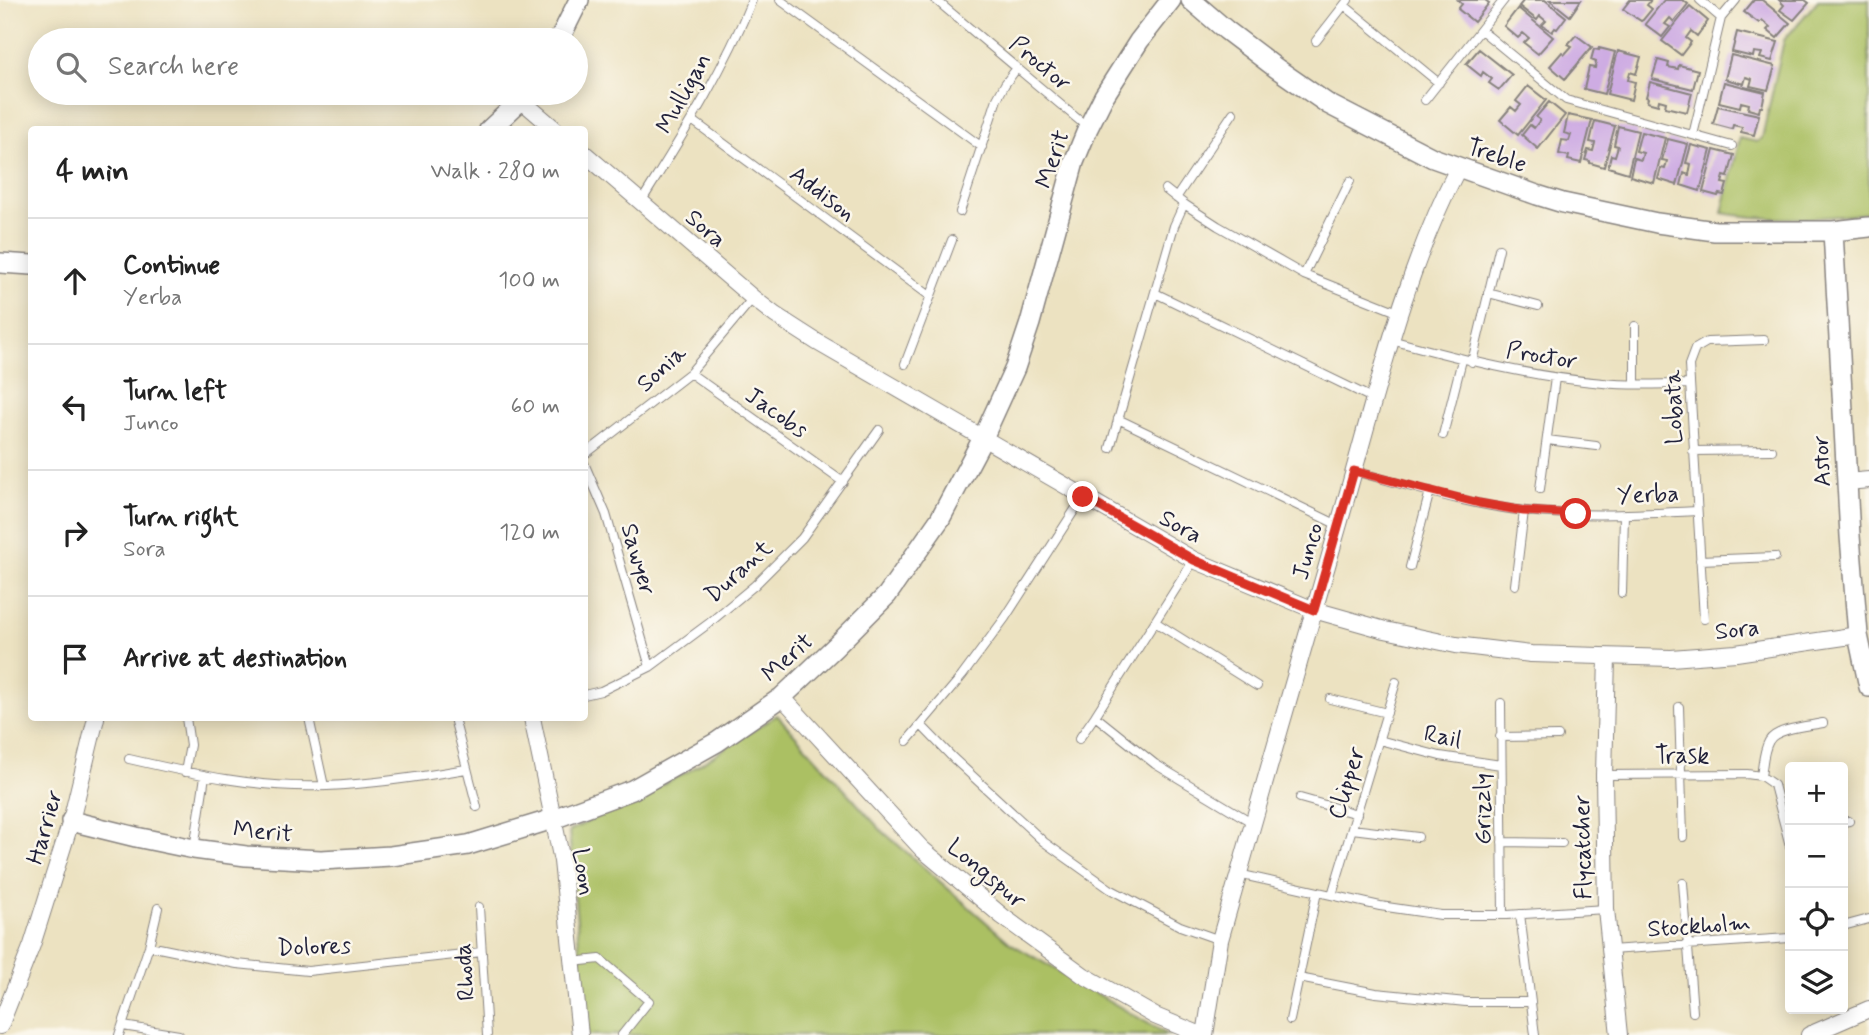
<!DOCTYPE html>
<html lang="en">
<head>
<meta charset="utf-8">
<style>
  body { margin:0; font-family:Mynerve,sans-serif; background:#f2f2f2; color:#222 }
  .controls { position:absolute; right:21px; bottom:21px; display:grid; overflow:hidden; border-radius:7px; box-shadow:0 4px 18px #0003 }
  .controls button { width:63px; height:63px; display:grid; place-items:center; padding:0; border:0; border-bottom:2px solid #e0e0e0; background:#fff; color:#222; font:35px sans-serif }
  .stop { position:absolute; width:21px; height:21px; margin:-16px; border:5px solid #d93025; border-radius:50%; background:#fff }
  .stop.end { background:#d93025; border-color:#fff; box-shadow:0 2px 7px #0008 }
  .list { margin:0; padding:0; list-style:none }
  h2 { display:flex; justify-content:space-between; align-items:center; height:91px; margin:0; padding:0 28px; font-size:30px }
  h2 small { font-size:23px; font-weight:400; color:#767676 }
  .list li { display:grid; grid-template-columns:46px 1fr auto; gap:21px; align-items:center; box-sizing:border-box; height:126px; padding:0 28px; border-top:2px solid #e0e0e0 }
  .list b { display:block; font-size:26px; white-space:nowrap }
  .list p { margin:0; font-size:23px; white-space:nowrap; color:#767676 }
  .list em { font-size:23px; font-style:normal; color:#767676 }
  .icon { flex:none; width:38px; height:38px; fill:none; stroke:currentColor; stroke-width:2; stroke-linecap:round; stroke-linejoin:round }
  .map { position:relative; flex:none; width:1869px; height:1035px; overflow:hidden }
  .search { position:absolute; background:#fff; box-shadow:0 4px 18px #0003; left:28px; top:28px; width:560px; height:77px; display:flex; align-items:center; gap:18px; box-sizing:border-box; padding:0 24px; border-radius:38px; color:#767676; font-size:26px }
  .panel { position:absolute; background:#fff; box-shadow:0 4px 18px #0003; left:28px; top:126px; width:560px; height:595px; border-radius:7px }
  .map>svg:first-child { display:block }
  .green { fill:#abc064; stroke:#667150; stroke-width:2 }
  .building { fill:#ceace3 }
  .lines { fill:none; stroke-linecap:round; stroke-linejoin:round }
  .service-casing { stroke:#87827e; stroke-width:10 }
  .minor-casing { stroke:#87827e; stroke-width:18 }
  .tertiary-casing { stroke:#87827e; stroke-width:22 }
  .service { stroke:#fff; stroke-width:8 }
  .minor { stroke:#fff; stroke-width:16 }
  .tertiary { stroke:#fff; stroke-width:19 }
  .route { stroke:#d93025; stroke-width:9 }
  .labels { text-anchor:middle; stroke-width:5; stroke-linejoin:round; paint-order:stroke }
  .street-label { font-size:24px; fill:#22223b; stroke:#fbf7ec }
</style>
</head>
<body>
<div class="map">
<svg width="1869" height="1035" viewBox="0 0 1869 1035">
  <rect width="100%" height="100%" fill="#fbf7ec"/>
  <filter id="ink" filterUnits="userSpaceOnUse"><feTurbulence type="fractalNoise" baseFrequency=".0143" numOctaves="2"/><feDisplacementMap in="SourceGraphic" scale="14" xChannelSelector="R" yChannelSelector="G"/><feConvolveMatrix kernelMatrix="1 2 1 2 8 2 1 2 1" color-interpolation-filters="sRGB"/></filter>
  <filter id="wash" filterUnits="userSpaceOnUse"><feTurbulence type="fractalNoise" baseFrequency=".00686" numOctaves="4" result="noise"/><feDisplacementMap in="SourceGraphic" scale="28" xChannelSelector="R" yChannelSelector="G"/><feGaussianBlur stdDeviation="1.57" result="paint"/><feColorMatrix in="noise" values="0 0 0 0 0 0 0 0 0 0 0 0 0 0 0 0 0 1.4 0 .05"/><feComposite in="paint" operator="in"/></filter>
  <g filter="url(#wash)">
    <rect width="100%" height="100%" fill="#ece2c1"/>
    <path class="green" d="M1818,0H1869V213C1823,219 1767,221 1722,213L1740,138L1757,142L1762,138L1784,40Z
      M777,715L880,829L1010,943L1168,1035H587L569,831L689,771Z"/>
    <g id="blocks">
      <path class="building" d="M1458,0H1485L1489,3L1474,22L1458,9L1462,4Z
        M1524,0H1545L1566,17L1557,29L1555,28L1552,32L1542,25L1546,21L1540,16L1537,20L1519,6Z
        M1550,0H1581L1570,16Z
        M1630,0H1651L1647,5L1652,9L1643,20L1641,21L1623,9Z
        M1664,0H1683L1688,4L1674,22L1670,18L1665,24L1670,27L1662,37L1645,24Z
        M1754,0H1762L1790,23L1777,38L1767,30L1770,27L1762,20L1759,23L1744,12Z
        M1779,0H1805L1809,3L1794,20L1780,10L1784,5Z
        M1690,6L1708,21L1697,36L1691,31L1686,38L1691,42L1681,55L1662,41Z
        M1518,8L1553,37L1538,54L1524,43L1529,38L1523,33L1518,38L1504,26Z
        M1737,32L1778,42L1772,61L1760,58L1762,53L1754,52L1753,57L1732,52Z
        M1576,35L1592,47L1565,79L1550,66L1562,52L1565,54L1572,46L1568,44Z
        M1599,48L1615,52L1604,94L1584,89L1589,67L1595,68L1596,62L1591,60L1594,49L1599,50Z
        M1479,49L1512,75L1499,90L1489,83L1492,79L1483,72L1481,76L1466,64Z
        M1618,51L1641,57L1636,74L1630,72L1628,80L1635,82L1631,100L1607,94Z
        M1731,55L1775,66L1768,90L1750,86L1752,79L1746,77L1744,84L1725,79Z
        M1658,60L1669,63L1668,67L1678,69L1679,65L1698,70L1693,89L1652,79Z
        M1650,82L1692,93L1687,112L1665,107L1666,102L1659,100L1658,105L1647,102L1648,98L1646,97Z
        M1724,82L1765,92L1762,107H1760L1759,112L1748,109L1749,104L1741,102L1740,107L1719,102Z
        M1528,86L1546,100L1518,135L1500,120L1511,107L1516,111L1521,105L1516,101Z
        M1549,102L1565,115L1538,149L1522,135L1530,125L1534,128L1540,120L1536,117Z
        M1718,106L1759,115L1754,135L1741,132L1742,127L1733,125L1732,129L1713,124Z
        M1568,115L1592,120L1581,163L1568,160L1569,156L1559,154L1562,140L1569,141L1571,135L1564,133Z
        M1595,121L1615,126L1604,167L1590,163V161L1585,160L1588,150L1593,151L1595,143L1590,142Z
        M1618,126L1638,131L1628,173L1608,167L1611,155L1615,156L1618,146L1614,145Z
        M1641,132L1665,138L1654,183L1630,176L1634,158L1641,160L1643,153L1636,151Z
        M1668,139L1688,144L1677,185L1658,179L1661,168L1665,169L1667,161L1662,160Z
        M1691,145L1711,150L1700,191L1681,185L1684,173L1689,175L1691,164L1686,163Z
        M1714,150L1734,155L1728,177L1724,176L1722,183L1727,184L1724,195L1719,194L1718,196L1703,192Z"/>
    </g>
  </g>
  <g filter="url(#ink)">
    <use href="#blocks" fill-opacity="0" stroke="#87827e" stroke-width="2"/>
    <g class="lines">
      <defs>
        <path id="service" d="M780,0L982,147
          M936,0L1086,126
          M1344,5L1439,83
          M1721,18L1736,0
          M1481,30L1566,100L1732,146
          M1316,41L1348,0
          M1425,100L1504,0
          M692,120L930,296
          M1693,135L1721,18L1700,0
          M1165,189L1184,204L1218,226L1304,275L1400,313
          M1176,198L1233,113
          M641,202C682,136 723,72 752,0
          M960,212L997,99L1005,84L1017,68
          M1304,275L1350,181
          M1155,293L1374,399
          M1488,293L1538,306
          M1391,340C1461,359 1531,377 1603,383C1631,386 1660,384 1689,384
          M1472,362L1499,249
          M905,364L952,240
          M690,373L843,482
          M1635,384V326
          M1118,419L1338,525
          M1443,435L1462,360
          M1547,440L1596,446
          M1110,448L1174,226L1184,204
          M1693,451L1772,450
          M584,455L690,373L753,298
          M584,463L606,514L650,667
          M1354,471C1410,486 1468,505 1526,511C1583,517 1640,514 1697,511
          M1540,489L1555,378
          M1700,560L1775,557
          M1410,567L1430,491
          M1515,585L1524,511
          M1622,593L1624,515
          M1704,619L1689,365L1695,349L1707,342L1764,340
          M1155,622L1257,686
          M584,695L601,691L650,667L708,624L755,585L802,538L879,430
          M1330,699L1387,713
          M1501,703L1503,915
          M1679,707L1683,837
          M1095,716L1155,764L1253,823
          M309,718L324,786
          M454,718L477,807
          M921,725L953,758L1044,842L1110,889L1180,926L1220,940
          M1500,737L1558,736
          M1079,739L1095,716L1194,560
          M1379,740L1440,756L1501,765
          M907,741L962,676L1005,618L1083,497
          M129,759C194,774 259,789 327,786C374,784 420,777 466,769
          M185,772L190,745L186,718
          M1604,775L1747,774L1761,776L1774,785L1790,846
          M1761,776C1763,765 1763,751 1769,741C1776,728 1809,726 1823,723
          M1300,798L1357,814
          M1843,822L1849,821
          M1352,829L1418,837
          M1502,842L1562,843
          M194,849L205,776
          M1238,874L1380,906L1441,915H1507L1606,909
          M1683,883L1693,1012
          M1332,895L1396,682
          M479,907L487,1035
          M1520,914L1535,1035
          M1843,926L1869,919
          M149,946L237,964L308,971L482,952
          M1610,950L1790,938
          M572,962L600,959L649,1001L622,1035
          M1299,978L1376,993L1466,1002H1531
          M1290,1020L1317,892
          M123,1026L179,1035
          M119,1035L149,946L158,908"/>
        <path id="minor" d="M521,100L556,130
          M584,153L753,298L775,315L817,342L1194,560L1314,610L1385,630L1456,645L1531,654L1671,658L1736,653L1858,635
          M1847,482L1869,480
          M1607,657L1604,775L1606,909L1619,1035
          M782,697L922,849L1002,916L1083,975L1155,1016L1201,1035
          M532,718L562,861L580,1035
          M0,1026L32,945L71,821L96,718
          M1205,1035L1220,940C1261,794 1303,649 1345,503C1377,390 1404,273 1458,168
          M1809,1035L1869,1009"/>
        <path id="tertiary" d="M1191,0L1226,30L1276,68L1328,104L1433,158L1537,195L1563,203L1657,223L1715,231H1833L1869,227
          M559,40L579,0
          M489,130L521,100L525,93
          M1833,231L1850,536L1858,635L1869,687
          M0,263L32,265
          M71,821L136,837L194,849L246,856L321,860L391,856L468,845L553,819L632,790L717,742L782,697L835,647L887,595L940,519L983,438L1015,368L1030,323L1074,162L1088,128L1104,96L1139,41L1171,0"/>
      </defs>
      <use href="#service" class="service-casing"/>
      <use href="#minor" class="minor-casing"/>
      <use href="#tertiary" class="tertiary-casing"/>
      <use href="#service" class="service"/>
      <use href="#minor" class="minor"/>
      <use href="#tertiary" class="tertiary"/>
    </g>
  </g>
  <g class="lines" filter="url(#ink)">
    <path class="route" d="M1083,497L1194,560L1314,610L1354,471L1479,503L1524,511L1576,514"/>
  </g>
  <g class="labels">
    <g class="street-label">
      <text transform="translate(1041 63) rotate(40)" y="8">Proctor</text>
      <text transform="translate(683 93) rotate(-61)" y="8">Mulligan</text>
      <text transform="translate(1497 155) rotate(19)" y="8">Treble</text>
      <text transform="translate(1052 159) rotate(-71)" y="8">Merit</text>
      <text transform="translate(823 193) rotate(37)" y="8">Addison</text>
      <text transform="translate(706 228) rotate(41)" y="8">Sora</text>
      <text transform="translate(1542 355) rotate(10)" y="8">Proctor</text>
      <text transform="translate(661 368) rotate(-42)" y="8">Sonia</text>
      <text transform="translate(1673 407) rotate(-91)" y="8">Lobata</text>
      <text transform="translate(777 412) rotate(35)" y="8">Jacobs</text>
      <text transform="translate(1821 461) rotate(-93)" y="8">Astor</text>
      <text transform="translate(1648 494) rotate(-2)" y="8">Yerba</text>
      <text transform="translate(1181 526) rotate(29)" y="8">Sora</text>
      <text transform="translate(1307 551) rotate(-74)" y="8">Junco</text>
      <text transform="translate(639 559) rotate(74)" y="8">Sawyer</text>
      <text transform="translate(738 571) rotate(-42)" y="8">Durant</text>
      <text transform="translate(1737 629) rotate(-6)" y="8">Sora</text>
      <text transform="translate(787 657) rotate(-42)" y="8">Merit</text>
      <text transform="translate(1443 736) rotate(12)" y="8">Rail</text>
      <text x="1682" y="763">Trask</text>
      <text transform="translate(1346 783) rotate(-73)" y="8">Clipper</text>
      <text transform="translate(1482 809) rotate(-91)" y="8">Grizzly</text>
      <text transform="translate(44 827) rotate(-74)" y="8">Harrier</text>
      <text transform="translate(263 831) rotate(5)" y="8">Merit</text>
      <text transform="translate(1582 847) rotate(-91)" y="8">Flycatcher</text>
      <text transform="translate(584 872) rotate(82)" y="8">Loon</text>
      <text transform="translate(987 873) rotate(40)" y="8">Longspur</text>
      <text transform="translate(1699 925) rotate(-4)" y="8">Stockholm</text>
      <text transform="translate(314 946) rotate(-2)" y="8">Dolores</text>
      <text transform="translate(464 972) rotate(-94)" y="8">Rhoda</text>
    </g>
  </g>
</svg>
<div class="controls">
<button>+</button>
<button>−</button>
<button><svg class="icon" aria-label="locate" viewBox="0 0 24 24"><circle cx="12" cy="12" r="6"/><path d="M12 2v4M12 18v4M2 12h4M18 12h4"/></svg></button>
<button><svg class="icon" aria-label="layers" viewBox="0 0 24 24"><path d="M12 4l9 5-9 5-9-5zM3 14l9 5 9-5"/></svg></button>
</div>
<div class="stop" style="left:1576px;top:514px"></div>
<div class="stop end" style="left:1083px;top:497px"></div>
<div class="search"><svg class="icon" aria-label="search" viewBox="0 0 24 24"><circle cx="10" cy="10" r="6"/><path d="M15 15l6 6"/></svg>Search here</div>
<section class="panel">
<h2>4 min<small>Walk · 280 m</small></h2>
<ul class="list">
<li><svg class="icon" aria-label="ahead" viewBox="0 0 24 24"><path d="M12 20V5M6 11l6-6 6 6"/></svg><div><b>Continue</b><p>Yerba</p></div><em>100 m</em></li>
<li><svg class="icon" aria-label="left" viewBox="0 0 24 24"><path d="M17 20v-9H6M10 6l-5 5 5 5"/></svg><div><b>Turn left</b><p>Junco</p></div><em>60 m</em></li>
<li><svg class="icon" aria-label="right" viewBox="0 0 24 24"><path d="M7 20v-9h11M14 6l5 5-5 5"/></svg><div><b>Turn right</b><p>Sora</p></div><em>120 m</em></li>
<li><svg class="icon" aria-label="arrive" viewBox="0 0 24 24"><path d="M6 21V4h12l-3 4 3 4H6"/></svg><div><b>Arrive at destination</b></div></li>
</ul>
</section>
</div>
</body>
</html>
